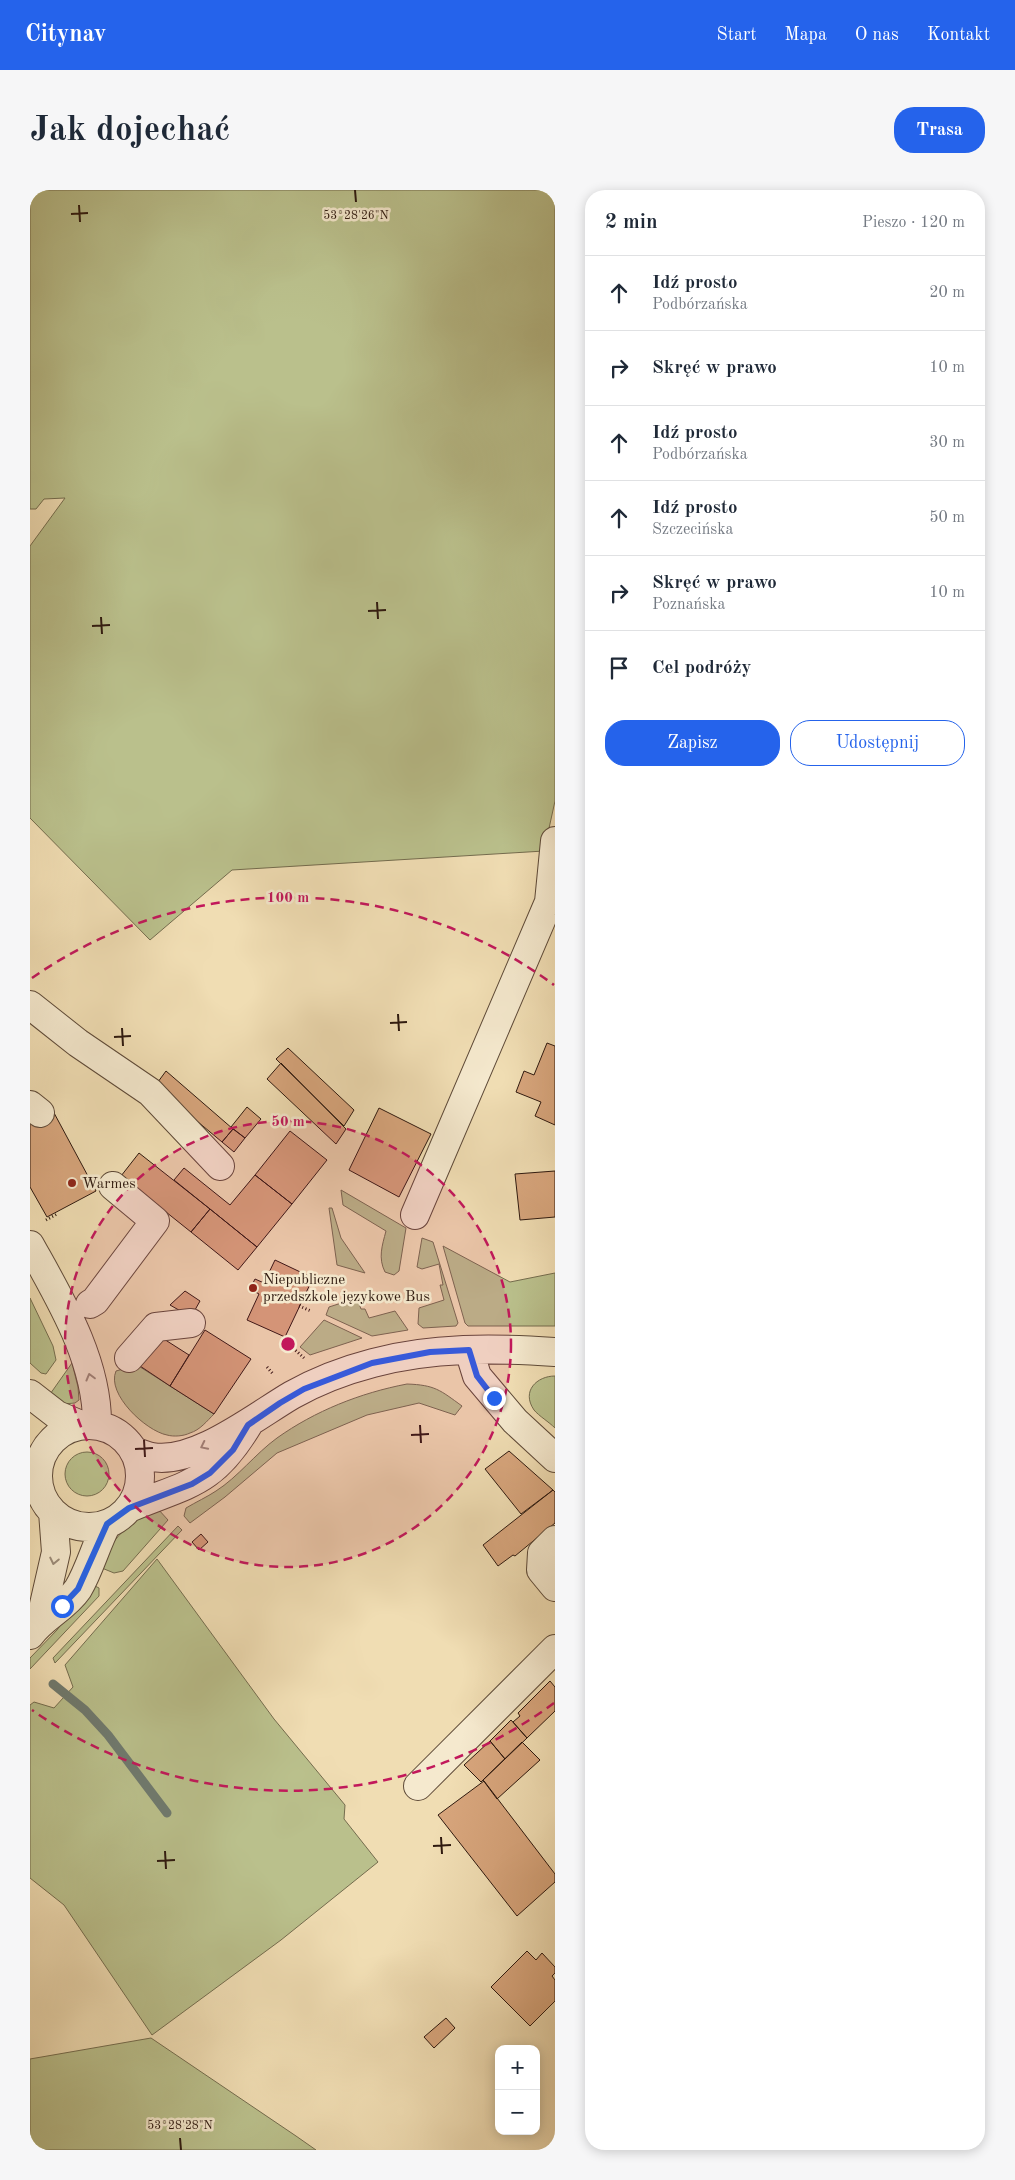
<!DOCTYPE html>
<html lang="pl">
<head>
<meta charset="utf-8">
<style>
  body { margin:0; font-family:"Old Standard TT",serif; background:#f6f6f7; color:#1f2937 }
  .controls { position:absolute; right:15px; bottom:15px; display:grid; overflow:hidden; border-radius:10px; box-shadow:0 2px 12px #0003 }
  .controls button { width:45px; height:45px; display:grid; place-items:center; padding:0; border:0; border-bottom:1px solid #e0e1e3; background:#fff; color:#1f2937; font:25px sans-serif }
  .stop { position:absolute; width:15px; height:15px; margin:-11px; border:4px solid #2563eb; border-radius:50%; background:#fff }
  .stop.end { background:#2563eb; border-color:#fff; box-shadow:0 1px 5px #0008 }
  .list { margin:0; padding:0; list-style:none }
  h2 { display:flex; justify-content:space-between; align-items:center; height:65px; margin:0; padding:0 20px; font-size:21px }
  h2 small { font-size:16px; font-weight:400; color:#747a83 }
  .list li { display:grid; grid-template-columns:32px 1fr auto; gap:15px; align-items:center; box-sizing:border-box; height:75px; padding:0 20px; border-top:1px solid #e0e1e3 }
  .list b { display:block; font-size:19px; white-space:nowrap }
  .list p { margin:0; font-size:16px; white-space:nowrap; color:#747a83 }
  .list em { font-size:16px; font-style:normal; color:#747a83 }
  .actions { display:flex; gap:10px; padding:15px 20px }
  .actions a { flex:1; padding:11px 0; border:1px solid #2563eb; border-radius:20px; text-align:center; font-size:18px; color:#2563eb }
  .actions .main { background:#2563eb; color:#fff }
  .icon { flex:none; width:28px; height:28px; fill:none; stroke:currentColor; stroke-width:2; stroke-linecap:round; stroke-linejoin:round }
  .map { position:relative; flex:none; width:525px; height:1960px; overflow:hidden; border-radius:20px }
  header { display:flex; align-items:center; gap:30px; box-sizing:border-box; height:70px; padding:0 25px; background:#2563eb; color:#fff }
  header strong { font-size:24px }
  nav { display:flex; gap:28px; margin-inline-start:auto; font-size:18px }
  .intro { display:flex; align-items:center; justify-content:space-between; box-sizing:border-box; height:120px; padding:0 30px }
  h1 { margin:0; font-size:35px }
  .button { padding:12px 22px; border-radius:20px; background:#2563eb; color:#fff; font-size:18px; font-weight:700 }
  main { display:flex; gap:30px; padding:0 30px }
  aside { flex:1; background:#fff; border-radius:20px; box-shadow:0 2px 12px #0003 }
  .map>svg:first-child { display:block }
  .green { fill:#bac08c; stroke:#746c4e }
  .lines { fill:none; stroke-linecap:round; stroke-linejoin:round }
  .stream { stroke:#6f7a6f; stroke-width:9 }
  .building { fill:#d7a57c; stroke:#2e190f }
  .minor-casing { stroke:#5e4a38; stroke-width:30 }
  .path { stroke:#2e190f; stroke-width:3; stroke-dasharray:1 2.5; stroke-linecap:butt }
  .minor { stroke:#f5e9ce; stroke-width:28 }
  .oneway { stroke:#9b8b78 }
  .route { stroke:#2563eb; stroke-width:6 }
  .ticks { fill:none; stroke:#2e190f; stroke-width:2 }
  .ring { fill:none; stroke:#c2185b; stroke-width:2.5; stroke-dasharray:9 6 }
  .poi-dot { fill:#8f2418; stroke:#f5e9ce; stroke-width:2 }
  .labels { text-anchor:middle; stroke-width:5; stroke-linejoin:round; paint-order:stroke }
  .poi-label { font-size:15px; fill:#2e190f; stroke:#f5e9ce; text-anchor:start }
  .ticks-label { font-size:12px; text-anchor:middle; fill:#2e190f; stroke:#f5e9ce; stroke-width:5; stroke-linejoin:round; paint-order:stroke }
  .centre { fill:#c2185b; stroke:#f5e9ce; stroke-width:2.5 }
  .ring-label { font-size:15px; text-anchor:middle; font-weight:bold; fill:#c2185b; stroke:#f5e9ce; stroke-width:5; stroke-linejoin:round; paint-order:stroke }
</style>
</head>
<body>
<header>
<strong>Citynav</strong>
<nav><a>Start</a><a>Mapa</a><a>O nas</a><a>Kontakt</a></nav>
</header>
<div class="intro"><h1>Jak dojechać</h1><a class="button">Trasa</a></div>
<main>
<div class="map">
<svg width="525" height="1960" viewBox="0 0 525 1960">
  <rect width="100%" height="100%" fill="#f0ddb3"/>
  <filter id="stains"><feTurbulence type="fractalNoise" baseFrequency=".004" numOctaves="4"/><feColorMatrix values="0 0 0 0 .2 0 0 0 0 .09 0 0 0 0 .02 0 0 0 .5 -.17"/></filter>
  <radialGradient id="worn" r=".72"><stop offset=".6" stop-color="#630" stop-opacity="0"/><stop offset="1" stop-color="#630" stop-opacity=".3"/></radialGradient>
  <path class="green" d="M0,0H525V611L514,661L202,680L120,750L0,628V356L35,308L14,309L6,319H0Z
    M311,1000L376,1038L369,1081L364,1085L355,1082C348,1068 352,1056 356,1041L313,1015Z
    M299,1018H302L311,1048L335,1083L307,1075Z
    M392,1048L403,1052L428,1133L426,1136L393,1138L388,1134L389,1118L414,1110L410,1095H413L409,1074L392,1079L387,1077Z
    M413,1056L480,1092L525,1083V1136H438L435,1133Z
    M0,1108L23,1156L26,1170L16,1184L11,1183L0,1173Z
    M327,1108L331,1119H335L339,1128L365,1121L378,1140L342,1146L296,1125L299,1117Z
    M294,1130L332,1148L280,1165L270,1157Z
    M42,1173L48,1197L49,1210L45,1213L33,1214L18,1207Z
    M107,1175L184,1224C177,1231 170,1240 160,1243C154,1246 144,1247 137,1245C116,1241 76,1204 86,1181Z
    M525,1186V1238C519,1232 509,1226 504,1220C491,1201 507,1186 525,1186Z
    M377,1194C405,1195 410,1200 432,1216L425,1225L389,1213L337,1225L247,1263L195,1307L160,1333L154,1326L156,1318C166,1312 177,1307 186,1301C208,1287 225,1264 247,1248C285,1221 330,1203 377,1194Z
    M35 1284a22 22 0 1 1 44 0a22 22 0 1 1-44 0Z
    M128,1319L138,1330L93,1381L84,1383L67,1376C83,1351 98,1329 128,1319Z
    M148,1336L152,1340L25,1473L23,1468Z
    M127,1369L244,1529L315,1615L314,1629L348,1672L251,1750L122,1845L34,1715L0,1688V1515L4,1512L24,1518L43,1497L35,1475Z
    M61,1394L69,1398V1406L0,1479V1468L27,1440Z
    M121,1848L266,1946L286,1960H0V1869Z"/>
  <g class="lines">
    <path class="stream" d="M23,1494L55,1520L78,1545L137,1623"/>
  </g>
  <path class="building" d="M517,853L525,856V935L505,926L511,912L486,902L494,881L504,885Z
    M258,858L324,920L314,936L246,869Z
    M251,873L316,939L306,954L237,889Z
    M136,881L203,939L192,952L125,896Z
    M217,917L231,929L215,948L201,937Z
    M349,918L401,944L369,1007L319,980Z
    M23,921L66,1001L17,1027L0,997V933Z
    M203,939L215,948L204,962L192,952Z
    M260,941L297,970L262,1014L225,985Z
    M109,963L180,1019L161,1042L91,986Z
    M154,978L200,1015L225,985L262,1014L227,1057L144,990Z
    M525,981V1027L490,1030L485,984Z
    M180,1019L227,1057L208,1080L161,1042Z
    M245,1070L283,1088L255,1147L217,1130L229,1104L220,1099L225,1089L234,1093Z
    M155,1101L170,1111L161,1127L140,1115Z
    M175,1140L221,1169L184,1224L140,1196Z
    M126,1144L159,1165L140,1196L107,1174Z
    M479,1261L523,1300L491,1324L455,1279Z
    M523,1300L525,1302V1333L485,1366L483,1365L468,1376L453,1355Z
    M171,1344L178,1352L169,1360L162,1352Z
    M520,1491L525,1497V1521L497,1548L483,1532L490,1526L488,1523Z
    M481,1530L497,1548L475,1569L460,1551Z
    M460,1551L475,1569L451,1592L434,1575Z
    M492,1552L510,1570L467,1609L453,1590Z
    M454,1591L525,1684V1692L487,1726L408,1625Z
    M497,1761L506,1770L512,1763L525,1777V1783L522,1786L525,1790V1811L500,1836L461,1797Z
    M416,1828L425,1838L404,1858L394,1847Z"/>
  <g class="lines">
    <defs>
      <path id="minor" d="M519,712L525,651
        M0,815L48,853L120,902L190,976
        M0,915L10,923
        M385,1025L519,712L525,710
        M0,1055C30,1109 68,1171 67,1235
        M60,1114L65,1111L125,1031L83,996
        M439,1160L447,1186L485,1231L525,1268
        M99,1168L126,1137L161,1133
        M0,1204L27,1225L51,1235
        M8 1286a51 51 0 1 1 102 0a51 51 0 1 1-102 0Z
        M104,1261C109,1263 116,1266 122,1267C165,1275 226,1226 262,1205C287,1191 316,1180 343,1173C402,1157 465,1158 525,1162
        M99,1318C158,1293 182,1295 218,1235
        M525,1350L512,1363L511,1380L525,1397
        M10,1432L26,1362L23,1322
        M0,1445C13,1427 35,1418 48,1399C60,1379 66,1354 77,1334
        M388,1596L525,1459"/>
    </defs>
    <use href="#minor" class="minor-casing"/>
    <path class="path" d="M16,1030L27,1024
      M269,1116L281,1121
      M263,1158L274,1168
      M237,1177L243,1184"/>
    <use href="#minor" class="minor"/>
  </g>
  <defs><path id="oneway-chevron" d="M-2-3.5L2.5 0L-2 3.5" fill="none" stroke-width="1.6" stroke-linecap="round" stroke-linejoin="round" transform="scale(1.25)"/></defs>
  <g class="oneway">
    <use href="#oneway-chevron" transform="translate(60 1187) rotate(-105)"/>
    <use href="#oneway-chevron" transform="translate(174 1256) rotate(154)"/>
    <use href="#oneway-chevron" transform="translate(24 1371) rotate(102)"/>
  </g>
  <g class="lines">
    <path class="route" d="M32,1416L48,1399L77,1334L99,1318L162,1294L180,1283L203,1260L218,1235L250,1213L274,1199L342,1173L400,1162L439,1160L447,1186L464,1208"/>
  </g>
  <path class="ticks" d="M325,0L326,12M49,15L50,32M41,24L58,23M347,412L348,429M338,421L356,420M71,427L72,444M62,436L80,435M368,824L369,841M360,833L377,832M92,838L93,856M84,847L101,846M390,1235L391,1253M381,1245L399,1244M114,1250L115,1267M105,1259L123,1258M411,1647L412,1664M403,1656L421,1655M135,1661L136,1679M127,1671L145,1670M150,1948L151,1960"/>
  <circle cx="258" cy="1154" r="223" fill="#c2185b" fill-opacity=".12"/>
  <g class="ring">
    <circle cx="258" cy="1154" r="223"/>
    <path d="M524 1513A447 447 0 0 1 2 1520M2 788A447 447 0 0 1 524 795"/>
  </g>
  <g class="poi-dot">
    <circle cx="42" cy="993" r="5"/>
    <circle cx="223" cy="1098" r="5"/>
  </g>
  <g class="labels">
    <g class="poi-label">
      <text x="52" y="998">Warmes</text>
      <text x="233" y="1094">Niepubliczne<tspan x="233" dy="17">przedszkole językowe Bus</tspan></text>
    </g>
  </g>
  <g class="ticks-label">
    <text x="326" y="29">53°28'26"N</text>
    <text x="150" y="1939">53°28'28"N</text>
  </g>
  <circle cx="258" cy="1154" r="8" class="centre"/>
  <g class="ring-label">
    <text x="258" y="712">100 m</text>
    <text x="258" y="936">50 m</text>
  </g>
  <rect width="100%" height="100%" filter="url(#stains)"/>
  <rect width="100%" height="100%" fill="url(#worn)"/>
</svg>
<div class="controls">
<button>+</button>
<button>−</button>
</div>
<div class="stop" style="left:32px;top:1416px"></div>
<div class="stop end" style="left:464px;top:1208px"></div>
</div>
<aside>
<h2>2 min<small>Pieszo · 120 m</small></h2>
<ul class="list">
<li><svg class="icon" aria-label="ahead" viewBox="0 0 24 24"><path d="M12 20V5M6 11l6-6 6 6"/></svg><div><b>Idź prosto</b><p>Podbórzańska</p></div><em>20 m</em></li>
<li><svg class="icon" aria-label="right" viewBox="0 0 24 24"><path d="M7 20v-9h11M14 6l5 5-5 5"/></svg><div><b>Skręć w prawo</b></div><em>10 m</em></li>
<li><svg class="icon" aria-label="ahead" viewBox="0 0 24 24"><path d="M12 20V5M6 11l6-6 6 6"/></svg><div><b>Idź prosto</b><p>Podbórzańska</p></div><em>30 m</em></li>
<li><svg class="icon" aria-label="ahead" viewBox="0 0 24 24"><path d="M12 20V5M6 11l6-6 6 6"/></svg><div><b>Idź prosto</b><p>Szczecińska</p></div><em>50 m</em></li>
<li><svg class="icon" aria-label="right" viewBox="0 0 24 24"><path d="M7 20v-9h11M14 6l5 5-5 5"/></svg><div><b>Skręć w prawo</b><p>Poznańska</p></div><em>10 m</em></li>
<li><svg class="icon" aria-label="arrive" viewBox="0 0 24 24"><path d="M6 21V4h12l-3 4 3 4H6"/></svg><div><b>Cel podróży</b></div></li>
</ul>
<div class="actions"><a class="main">Zapisz</a><a>Udostępnij</a></div>
</aside>
</main>
</body>
</html>
